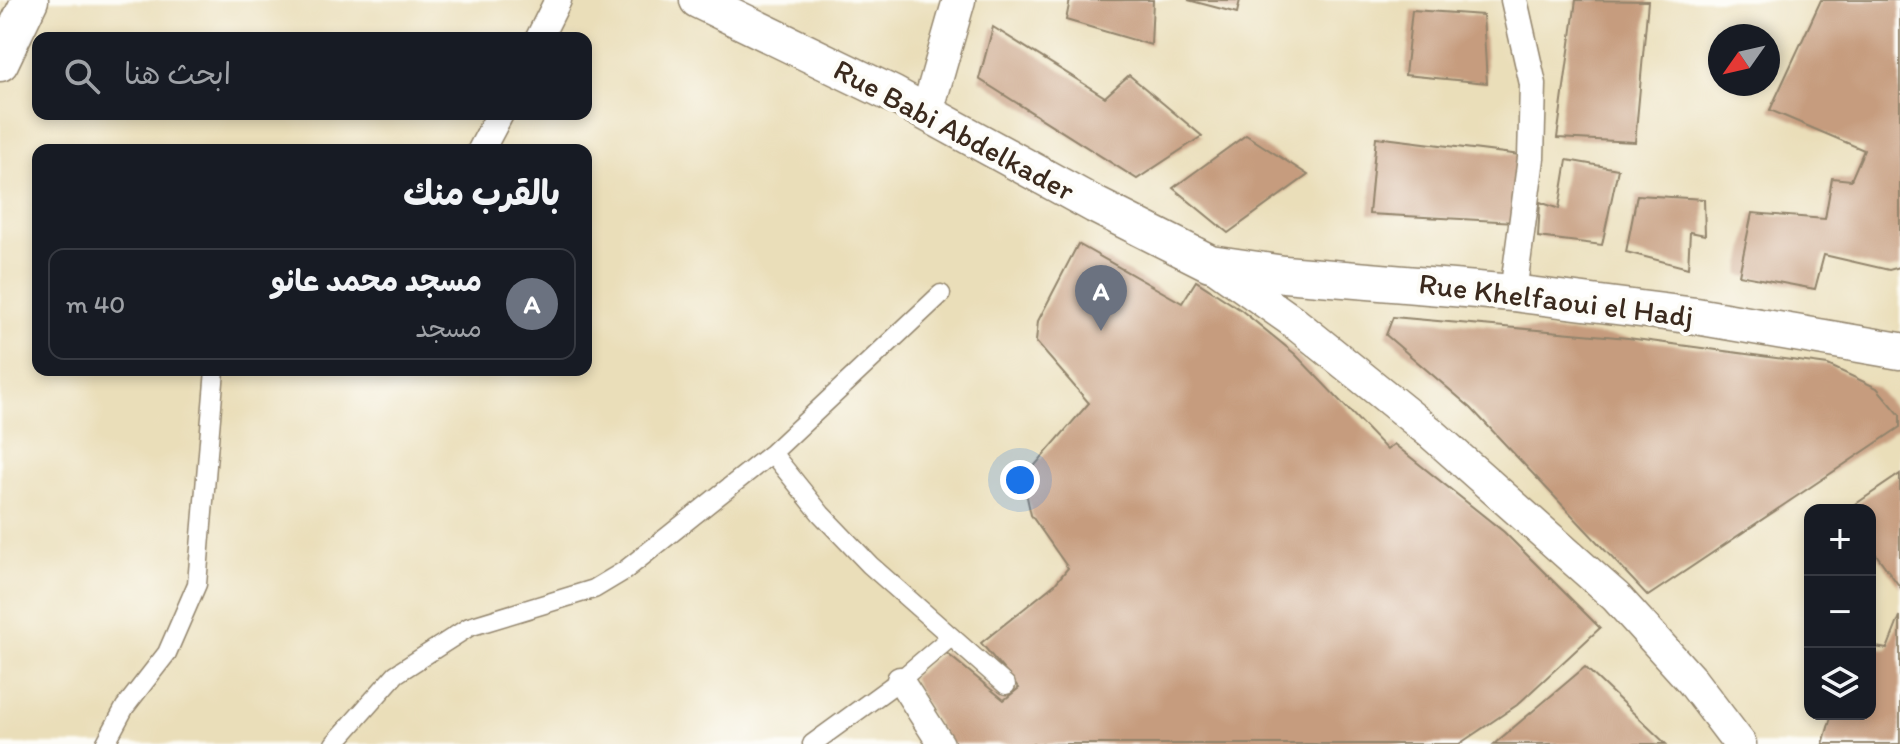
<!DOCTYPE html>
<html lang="ar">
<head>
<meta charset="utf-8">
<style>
  body { margin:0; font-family:Itim,"Playpen Sans Arabic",sans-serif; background:#242831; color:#f1f3f6; direction:rtl }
  .controls { position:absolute; right:24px; bottom:24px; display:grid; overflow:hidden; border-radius:16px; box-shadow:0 4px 12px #0003 }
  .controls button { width:72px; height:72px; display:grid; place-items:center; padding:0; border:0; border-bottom:2px solid #363941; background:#171b24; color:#f1f3f6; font:40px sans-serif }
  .compass { position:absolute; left:1708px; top:24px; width:72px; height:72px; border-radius:50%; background:#171b24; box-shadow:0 4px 12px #0003; rotate:236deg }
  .you { position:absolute; left:1020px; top:480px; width:28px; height:28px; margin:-20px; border:6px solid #fff; border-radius:50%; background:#1a73e8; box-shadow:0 0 0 12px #1a73e833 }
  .badge { display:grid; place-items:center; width:52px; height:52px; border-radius:50%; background:#c8321e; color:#fff; font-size:26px; font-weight:700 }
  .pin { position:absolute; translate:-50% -66px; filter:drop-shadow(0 2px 4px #0008) }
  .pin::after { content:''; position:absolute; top:42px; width:28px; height:24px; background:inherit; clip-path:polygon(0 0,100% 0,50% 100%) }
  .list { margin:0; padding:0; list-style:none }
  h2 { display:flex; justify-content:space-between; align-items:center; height:104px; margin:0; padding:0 32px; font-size:34px }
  h2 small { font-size:26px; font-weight:400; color:#9ea1a6 }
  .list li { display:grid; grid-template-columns:52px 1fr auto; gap:24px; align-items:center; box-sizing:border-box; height:112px; margin:0 16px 16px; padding:0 16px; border:2px solid #363941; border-radius:16px }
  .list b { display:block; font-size:30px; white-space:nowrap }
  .list p { margin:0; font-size:26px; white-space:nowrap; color:#9ea1a6 }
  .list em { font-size:26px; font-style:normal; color:#9ea1a6 }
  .icon { flex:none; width:44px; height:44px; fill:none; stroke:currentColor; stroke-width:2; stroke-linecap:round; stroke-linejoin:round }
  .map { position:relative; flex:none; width:1900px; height:744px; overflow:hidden; direction:ltr }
  .search { position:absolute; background:#171b24; box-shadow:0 4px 12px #0003; left:32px; top:32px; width:560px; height:88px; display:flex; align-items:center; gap:20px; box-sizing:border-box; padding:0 28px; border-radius:16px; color:#9ea1a6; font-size:30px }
  .panel { position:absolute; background:#171b24; box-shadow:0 4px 12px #0003; left:32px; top:144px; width:560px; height:232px; border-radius:16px; direction:rtl }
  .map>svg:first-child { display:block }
  .building { fill:#c69c7e }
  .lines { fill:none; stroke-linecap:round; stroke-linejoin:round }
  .pedestrian-casing { stroke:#92846c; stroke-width:21 }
  .minor-casing { stroke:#92846c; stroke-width:29 }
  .tertiary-casing { stroke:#92846c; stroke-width:35 }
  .secondary-casing { stroke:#92846c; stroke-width:39 }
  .pedestrian { stroke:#fff; stroke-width:18 }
  .minor { stroke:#fff; stroke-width:26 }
  .tertiary { stroke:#fff; stroke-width:32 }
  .secondary { stroke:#fff; stroke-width:36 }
  .labels { text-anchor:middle; stroke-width:8; stroke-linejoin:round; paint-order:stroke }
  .street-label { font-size:30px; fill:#3b2a1e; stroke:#fdfcf7 }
</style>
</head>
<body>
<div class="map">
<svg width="1900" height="744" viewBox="0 0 1900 744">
  <rect width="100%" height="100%" fill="#fdfcf7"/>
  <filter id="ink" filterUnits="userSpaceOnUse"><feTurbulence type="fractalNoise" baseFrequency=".0125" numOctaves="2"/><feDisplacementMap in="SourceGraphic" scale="16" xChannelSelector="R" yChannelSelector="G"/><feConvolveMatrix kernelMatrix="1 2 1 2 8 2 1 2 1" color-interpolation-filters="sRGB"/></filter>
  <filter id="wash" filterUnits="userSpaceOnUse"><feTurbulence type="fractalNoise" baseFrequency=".006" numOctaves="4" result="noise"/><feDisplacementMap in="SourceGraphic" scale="32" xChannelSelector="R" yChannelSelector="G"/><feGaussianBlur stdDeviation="1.8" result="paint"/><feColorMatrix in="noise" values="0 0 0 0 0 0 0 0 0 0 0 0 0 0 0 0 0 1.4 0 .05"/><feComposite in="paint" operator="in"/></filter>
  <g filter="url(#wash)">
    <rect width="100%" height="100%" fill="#eadeb9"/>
    <g id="blocks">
      <path class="building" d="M1070,0H1153L1151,45L1066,20Z
        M1188,0H1240L1237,13Z
        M1576,0L1648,1L1635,142L1557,138Z
        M1821,0H1900V267L1889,270L1824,255L1815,289L1739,275L1752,213L1825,219L1832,178L1851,180L1864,150L1770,110Z
        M1412,10L1483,15L1487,83L1405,75Z
        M993,27L1105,97L1129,75L1202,136L1137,179L979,79Z
        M1246,135L1308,175L1228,233L1173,188Z
        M1376,137L1520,155L1516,222L1369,214Z
        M1567,160L1618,169L1602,245L1538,237L1540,202L1559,209Z
        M1637,195L1704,199L1705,235L1690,232L1688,268L1626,252Z
        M1078,244L1182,303L1196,281L1241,310L1295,354L1387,450L1394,444L1504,532L1600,628L1517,705L1459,744H948L912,678L944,651L1004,700L1019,688L981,643L1055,584L1068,568L1031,515L1023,479L1089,403L1036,342L1038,321Z
        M1393,317L1628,338L1828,365L1877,388L1900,415V427L1648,596L1471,408L1386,335Z
        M1900,474V587L1870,546V510H1847Z
        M1900,616V744H1823L1832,714H1870V646L1887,649Z
        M1585,667L1666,744H1494Z"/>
    </g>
  </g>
  <g filter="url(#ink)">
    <use href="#blocks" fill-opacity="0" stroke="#92846c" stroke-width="2"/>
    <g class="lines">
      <defs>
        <path id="pedestrian" d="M772,453L821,514L870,565L1006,685
          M105,744L125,707L167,653L197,584L215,370
          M334,744L396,674L469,627L594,589L624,571L772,453L941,294
          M812,744L900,680L951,637"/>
        <path id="minor" d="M539,38L558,0
          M481,150L500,114
          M1513,293L1531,158L1533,84L1514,0
          M900,680L941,744"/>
        <path id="tertiary" d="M927,112L959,0
          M1210,263L1291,320L1431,433L1616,597L1692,681L1740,744"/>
        <path id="secondary" d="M698,0L894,95L1095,205L1210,263L1284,274L1513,293L1696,316L1900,351
          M0,63L30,0"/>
      </defs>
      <use href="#pedestrian" class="pedestrian-casing"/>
      <use href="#minor" class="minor-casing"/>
      <use href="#tertiary" class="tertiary-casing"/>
      <use href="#secondary" class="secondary-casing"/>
      <use href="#pedestrian" class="pedestrian"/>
      <use href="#minor" class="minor"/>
      <use href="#tertiary" class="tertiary"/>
      <use href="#secondary" class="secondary"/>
    </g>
  </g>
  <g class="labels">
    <g class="street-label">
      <text transform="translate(954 130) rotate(28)" y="10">Rue Babi Abdelkader</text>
      <text transform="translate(1556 300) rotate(7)" y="10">Rue Khelfaoui el Hadj</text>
    </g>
  </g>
</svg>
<div class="controls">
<button>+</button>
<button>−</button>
<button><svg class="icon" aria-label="layers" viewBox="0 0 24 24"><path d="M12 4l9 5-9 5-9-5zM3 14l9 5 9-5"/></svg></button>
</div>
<svg class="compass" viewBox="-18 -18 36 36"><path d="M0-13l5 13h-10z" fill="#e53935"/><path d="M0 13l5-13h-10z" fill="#9ea1a6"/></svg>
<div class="you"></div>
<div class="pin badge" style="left:1101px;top:331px;background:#6b7280">A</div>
<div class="search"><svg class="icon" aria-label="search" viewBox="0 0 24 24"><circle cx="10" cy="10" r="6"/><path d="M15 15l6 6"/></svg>ابحث هنا</div>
<section class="panel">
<h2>بالقرب منك<small></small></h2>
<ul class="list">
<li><span class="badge" style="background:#6b7280">A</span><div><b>مسجد محمد عانو</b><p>مسجد</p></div><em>40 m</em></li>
</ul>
</section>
</div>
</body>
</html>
